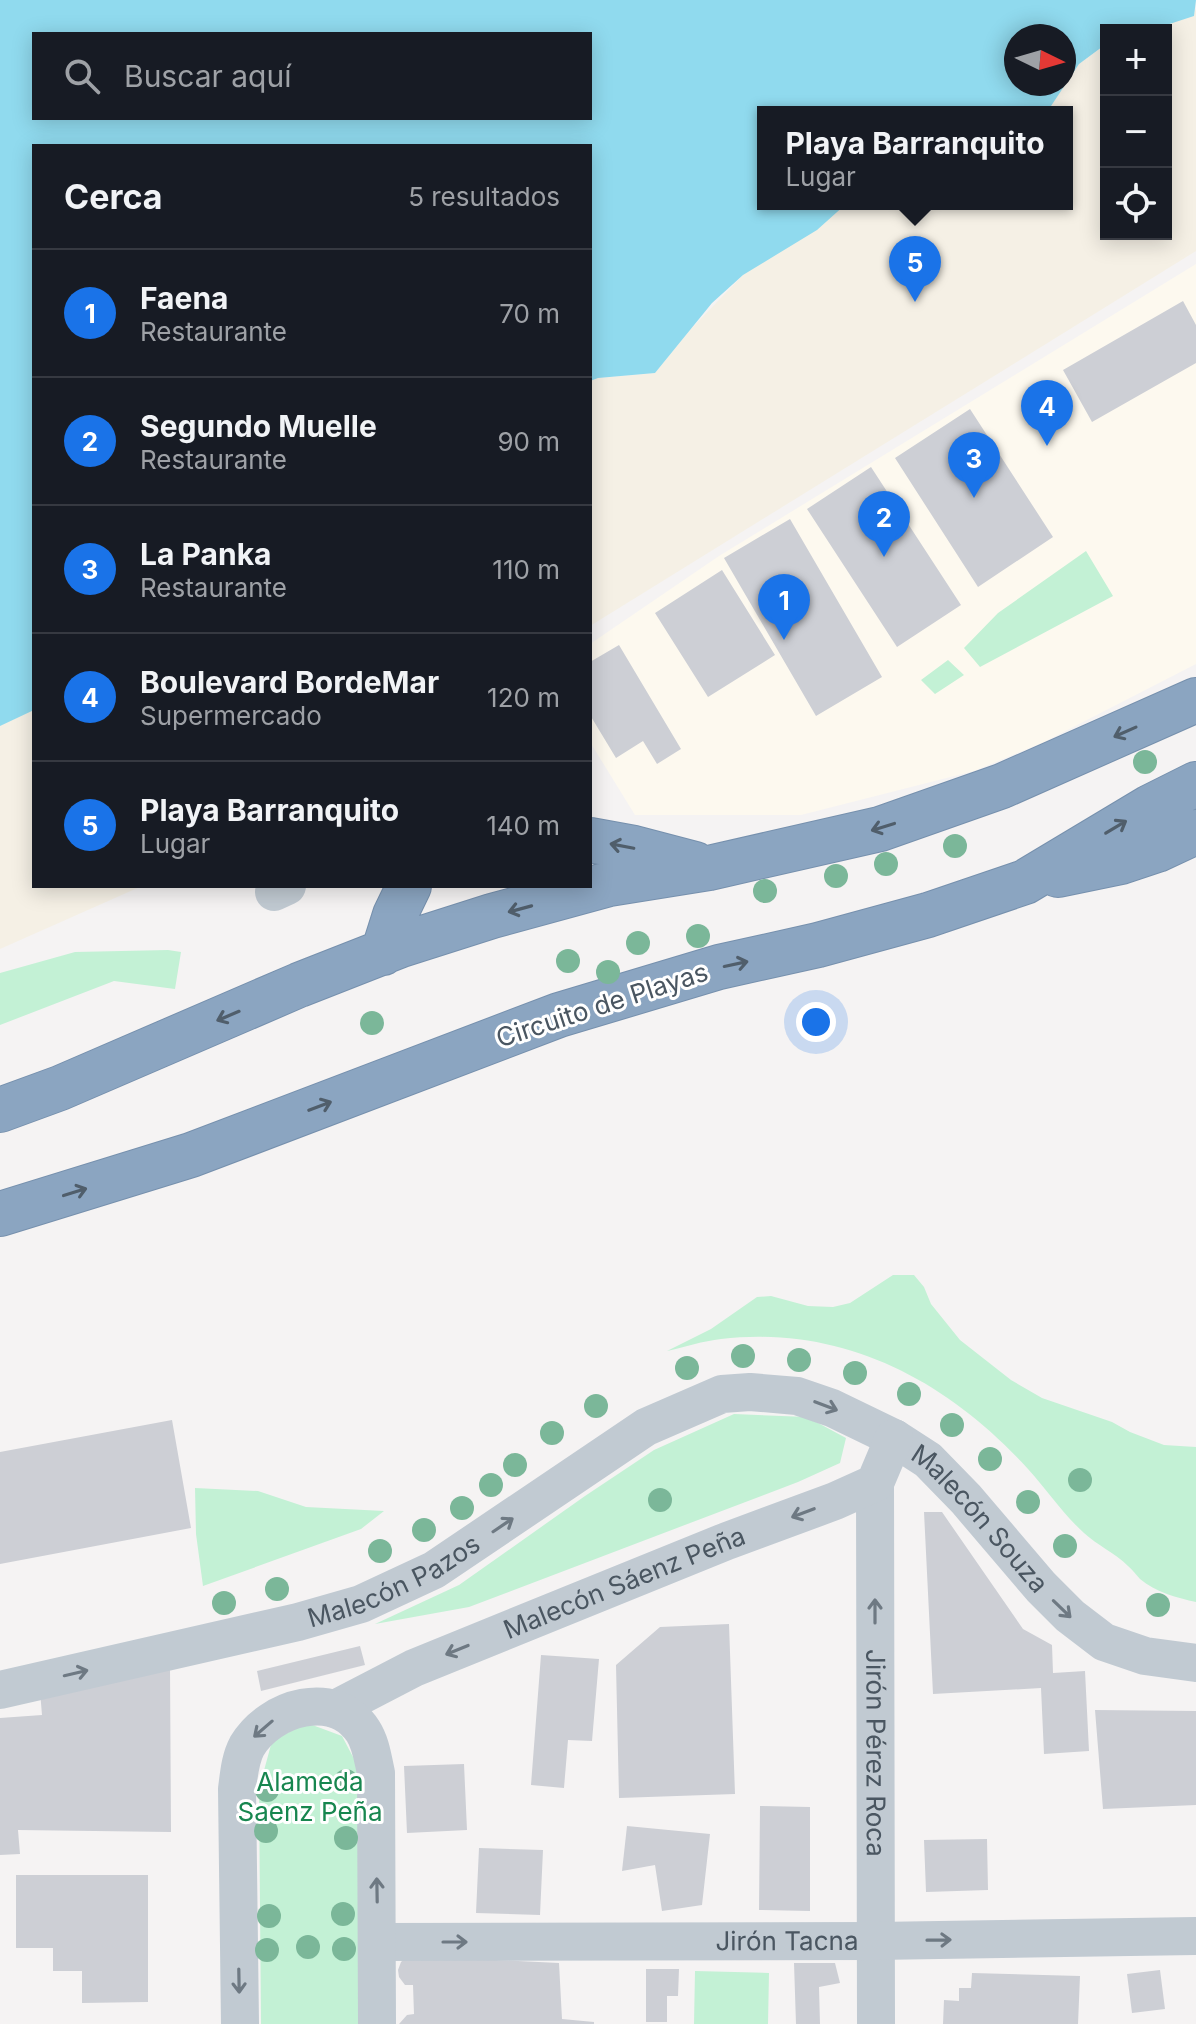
<!DOCTYPE html>
<html lang="es">
<head>
<meta charset="utf-8">
<style>
  body { margin:0; font-family:Inter,sans-serif; background:#20242c; color:#f1f3f6 }
  .controls { position:absolute; right:24px; top:24px; display:grid; overflow:hidden; border-radius:0px; box-shadow:0 4px 20px #0003 }
  .controls button { width:72px; height:72px; display:grid; place-items:center; padding:0; border:0; border-bottom:2px solid #363941; background:#171b24; color:#f1f3f6; font:40px sans-serif }
  .compass { position:absolute; left:1004px; top:24px; width:72px; height:72px; border-radius:50%; background:#171b24; box-shadow:0 4px 20px #0003; rotate:95deg }
  .you { position:absolute; left:816px; top:1022px; width:28px; height:28px; margin:-20px; border:6px solid #fff; border-radius:50%; background:#1a73e8; box-shadow:0 0 0 12px #1a73e833 }
  .badge { display:grid; place-items:center; width:52px; height:52px; border-radius:50%; background:#1a73e8; color:#fff; font-size:26px; font-weight:700 }
  .pin { position:absolute; translate:-50% -66px; filter:drop-shadow(0 2px 4px #0008) }
  .pin::after { content:''; position:absolute; top:42px; width:28px; height:24px; background:inherit; clip-path:polygon(0 0,100% 0,50% 100%) }
  .popup { position:absolute; left:757px; top:106px; width:316px; height:104px; box-sizing:border-box; display:grid; place-content:center; border-radius:0px; background:#171b24; filter:drop-shadow(0 2px 6px #0005); font-size:26px; white-space:nowrap; color:#9ea1a6 }
  .popup b { font-size:30px; color:#f1f3f6 }
  .popup::after { content:''; position:absolute; left:50%; top:100%; margin-left:-16px; border:16px solid transparent; border-top-color:#171b24 }
  .list { margin:0; padding:0; list-style:none }
  h2 { display:flex; justify-content:space-between; align-items:center; height:104px; margin:0; padding:0 32px; font-size:34px }
  h2 small { font-size:26px; font-weight:400; color:#9ea1a6 }
  .list li { display:grid; grid-template-columns:52px 1fr auto; gap:24px; align-items:center; box-sizing:border-box; height:128px; padding:0 32px; border-top:2px solid #363941 }
  .list b { display:block; font-size:30px; white-space:nowrap }
  .list p { margin:0; font-size:26px; white-space:nowrap; color:#9ea1a6 }
  .list em { font-size:26px; font-style:normal; color:#9ea1a6 }
  .icon { flex:none; width:44px; height:44px; fill:none; stroke:currentColor; stroke-width:2; stroke-linecap:round; stroke-linejoin:round }
  .map { position:relative; flex:none; width:1196px; height:2024px; overflow:hidden }
  .search { position:absolute; background:#171b24; box-shadow:0 4px 20px #0003; left:32px; top:32px; width:560px; height:88px; display:flex; align-items:center; gap:20px; box-sizing:border-box; padding:0 28px; border-radius:0px; color:#9ea1a6; font-size:30px }
  .panel { position:absolute; background:#171b24; box-shadow:0 4px 20px #0003; left:32px; top:144px; width:560px; height:744px; border-radius:0px }
  .map>svg:first-child { display:block }
  .commercial { fill:#fdf9ef }
  .green { fill:#c3f1d5 }
  .sand { fill:#f5f0e5 }
  .water { fill:#90daee; fill-rule:evenodd }
  .building { fill:#cdcfd5 }
  .lines { fill:none; stroke-linecap:round; stroke-linejoin:round }
  .highway-casing { stroke:#7690ad; stroke-width:46 }
  .minor { stroke:#c1cad2; stroke-width:38 }
  .highway { stroke:#8ba5c1; stroke-width:44 }
  .tree { fill:#7bb799 }
  .oneway { stroke:#505e6b }
  .oneway2 { stroke:#6e7983 }
  .labels { text-anchor:middle; stroke-width:6; stroke-linejoin:round; paint-order:stroke }
  .street-label { font-size:26px; fill:#4a5661; stroke:#fff }
  .park-label { font-size:26px; fill:#17864f; stroke:#fff }
</style>
</head>
<body>
<div class="map">
<svg width="1196" height="2024" viewBox="0 0 1196 2024">
  <rect width="100%" height="100%" fill="#f5f3f3"/>
  <path class="commercial" d="M1196,264V664L1044,742L974,771L801,815H635L590,742V644L719,556Z"/>
  <path class="green" d="M1086,551L1113,596L980,667L964,648L998,613Z
    M948,660L964,675L935,694L921,680Z
    M168,950L181,952L175,989L114,981L0,1025V973L75,952Z
    M893,1275H914L924,1287L931,1304L960,1340L1011,1380L1042,1398L1112,1422L1130,1432L1164,1445L1196,1447V1602C1178,1598 1155,1592 1140,1579C1136,1575 1133,1570 1128,1566C1115,1553 1097,1545 1084,1533C1063,1514 1047,1490 1028,1469C947,1380 843,1325 721,1339C703,1341 685,1347 667,1351L711,1329L757,1297L771,1296L808,1306L833,1307L850,1303Z
    M734,1414L807,1417L846,1438L840,1463L798,1482L469,1607L375,1624L459,1585L585,1496L654,1450Z
    M195,1488L258,1491L306,1507L384,1511L361,1529L203,1586L196,1534Z
    M307,1723L342,1736L363,1776L358,2024H261L259,1789L272,1741Z
    M695,1971L769,1973L768,2024H694Z"/>
  <path class="sand" d="M1196,9V251L590,626V381L598,378L655,373L691,329L743,275L844,204H1067V112H1029L1051,105L1079,64L1106,44V234H1166V30H1145L1193,16Z
    M34,708V886H142L0,949V725Z"/>
  <path class="water" d="M0,0H1196L1194,16L1151,30H1106V44L1079,64L1051,106L1031,112H763V204H846L817,230L743,275L712,303L655,373L598,378L590,381V146H34V710L0,726ZM34,34H590V118H34ZM1016,36H1064V84H1016Z"/>
  <path class="building" d="M1183,301L1196,325V363L1092,422L1063,370Z
    M970,409L1053,537L978,587L895,458Z
    M871,467L961,605L897,647L807,509Z
    M790,519L882,677L816,716L724,558Z
    M722,570L775,655L708,697L655,613Z
    M619,645L681,749L657,764L643,741L616,758L590,715V662Z
    M172,1420L191,1528L0,1564V1452Z
    M924,1512H942L1023,1629L1052,1645L1053,1673L1085,1671L1089,1751L1044,1754L1041,1688L933,1694Z
    M729,1624L735,1794L619,1798L616,1665L660,1627Z
    M360,1646L365,1665L261,1691L257,1671Z
    M541,1655L599,1659L592,1741L568,1740L564,1788L531,1785Z
    M170,1667L171,1832L18,1830L20,1854L0,1855V1718L42,1715L40,1691Z
    M1095,1710L1196,1711V1805L1103,1809Z
    M464,1764L467,1830L407,1833L404,1766Z
    M760,1806L810,1807V1911L759,1910Z
    M627,1826L710,1834L702,1905L662,1911L655,1865L622,1871Z
    M987,1839L988,1890L926,1892L924,1840Z
    M479,1848L543,1850L540,1915L476,1913Z
    M16,1875H148V2002L82,2003V1971H53V1948H16Z
    M413,1956L559,1963L562,2019L594,2022V2024H399L407,2015L414,2014L413,1985H405L399,1977L398,1970L401,1962L406,1957Z
    M794,1963H835L840,1983L819,1987L820,2024H796Z
    M646,1969H679L678,1996H667V2022H646Z
    M1160,1970L1165,2009L1132,2013L1127,1974Z
    M972,1973L1080,1976L1078,2024H943L944,2000L959,2001V1988H971Z"/>
  <g class="lines">
    <defs>
      <path id="highway" d="M590,840L634,848L695,864
        M1058,875L1121,862L1157,850L1196,832
        M383,953L395,915L409,886
        M0,1110L60,1088L299,985L401,945L492,916L609,884L709,868L880,829L1002,786L1196,700
        M0,1214L191,1155L559,1015L719,967L818,945L928,915L1025,882L1150,807L1196,784"/>
    </defs>
    <use href="#highway" class="highway-casing"/>
    <g class="minor">
      <path d="M274,892L287,886"/>
      <path id="s1" d="M875,1483L876,2024"/>
      <path id="s2" d="M0,1690L298,1622L361,1604L434,1570L646,1427L722,1394L750,1392L797,1396L832,1408L894,1438L928,1460L966,1499L1041,1587L1070,1616L1104,1642L1145,1656L1196,1663"/>
      <path id="s3" d="M335,1709L414,1668L727,1541L835,1501L875,1483L894,1438"/>
      <path id="s4" d="M377,1942L876,1941L1196,1936"/>
      <path d="M240,2024L237,1789C239,1774 240,1759 247,1746C270,1707 335,1688 363,1731C371,1743 373,1760 376,1773L377,2024"/>
    </g>
    <use href="#highway" class="highway"/>
  </g>
  <g class="tree">
    <circle cx="1145" cy="762" r="12"/>
    <circle cx="955" cy="846" r="12"/>
    <circle cx="886" cy="864" r="12"/>
    <circle cx="836" cy="876" r="12"/>
    <circle cx="765" cy="891" r="12"/>
    <circle cx="698" cy="936" r="12"/>
    <circle cx="638" cy="943" r="12"/>
    <circle cx="568" cy="961" r="12"/>
    <circle cx="608" cy="972" r="12"/>
    <circle cx="372" cy="1023" r="12"/>
    <circle cx="743" cy="1356" r="12"/>
    <circle cx="799" cy="1360" r="12"/>
    <circle cx="687" cy="1368" r="12"/>
    <circle cx="855" cy="1373" r="12"/>
    <circle cx="909" cy="1394" r="12"/>
    <circle cx="596" cy="1406" r="12"/>
    <circle cx="952" cy="1425" r="12"/>
    <circle cx="552" cy="1433" r="12"/>
    <circle cx="990" cy="1459" r="12"/>
    <circle cx="515" cy="1465" r="12"/>
    <circle cx="1080" cy="1480" r="12"/>
    <circle cx="491" cy="1485" r="12"/>
    <circle cx="660" cy="1500" r="12"/>
    <circle cx="1028" cy="1502" r="12"/>
    <circle cx="462" cy="1508" r="12"/>
    <circle cx="424" cy="1530" r="12"/>
    <circle cx="1065" cy="1546" r="12"/>
    <circle cx="380" cy="1551" r="12"/>
    <circle cx="277" cy="1589" r="12"/>
    <circle cx="224" cy="1603" r="12"/>
    <circle cx="1158" cy="1605" r="12"/>
    <circle cx="346" cy="1781" r="12"/>
    <circle cx="267" cy="1790" r="12"/>
    <circle cx="266" cy="1831" r="12"/>
    <circle cx="346" cy="1838" r="12"/>
    <circle cx="343" cy="1914" r="12"/>
    <circle cx="269" cy="1916" r="12"/>
    <circle cx="308" cy="1947" r="12"/>
    <circle cx="344" cy="1949" r="12"/>
    <circle cx="267" cy="1950" r="12"/>
  </g>
  <defs><path id="oneway-shaft" d="M-6 0H5M1.5-3L5.5 0L1.5 3" fill="none" stroke-width="1.6" stroke-linecap="round" stroke-linejoin="round" transform="scale(2)"/></defs>
  <g class="oneway">
    <use href="#oneway-shaft" transform="translate(1125 732) rotate(156)"/>
    <use href="#oneway-shaft" transform="translate(883 827) rotate(163)"/>
    <use href="#oneway-shaft" transform="translate(1116 827) rotate(-31)"/>
    <use href="#oneway-shaft" transform="translate(622 846) rotate(-169)"/>
    <use href="#oneway-shaft" transform="translate(520 909) rotate(165)"/>
    <use href="#oneway-shaft" transform="translate(736 964) rotate(-12)"/>
    <use href="#oneway-shaft" transform="translate(228 1016) rotate(157)"/>
    <use href="#oneway-shaft" transform="translate(320 1106) rotate(-21)"/>
    <use href="#oneway-shaft" transform="translate(75 1192) rotate(-17)"/>
  </g>
  <g class="oneway2">
    <use href="#oneway-shaft" transform="translate(826 1406) rotate(21)"/>
    <use href="#oneway-shaft" transform="translate(803 1513) rotate(159)"/>
    <use href="#oneway-shaft" transform="translate(503 1525) rotate(-34)"/>
    <use href="#oneway-shaft" transform="translate(1062 1609) rotate(44)"/>
    <use href="#oneway-shaft" transform="translate(875 1611) rotate(-90)"/>
    <use href="#oneway-shaft" transform="translate(457 1650) rotate(158)"/>
    <use href="#oneway-shaft" transform="translate(76 1673) rotate(-13)"/>
    <use href="#oneway-shaft" transform="translate(263 1729) rotate(139)"/>
    <use href="#oneway-shaft" transform="translate(377 1890) rotate(-91)"/>
    <use href="#oneway-shaft" transform="translate(939 1940) rotate(-1)"/>
    <use href="#oneway-shaft" transform="translate(455 1942)"/>
    <use href="#oneway-shaft" transform="translate(239 1981) rotate(89)"/>
  </g>
  <g class="labels">
    <g class="street-label">
      <text transform="translate(602 1005) rotate(-18)" y="9">Circuito de Playas</text>
      <text dy="9" stroke="none"><textPath href="#s2" startOffset="1090">Malecón Souza</textPath></text>
      <text dy="9" stroke="none"><textPath href="#s2" startOffset="410">Malecón Pazos</textPath></text>
      <text dy="9" stroke="none"><textPath href="#s3" startOffset="316">Malecón Sáenz Peña</textPath></text>
      <text dy="9" stroke="none"><textPath href="#s1" startOffset="270">Jirón Pérez Roca</textPath></text>
      <text dy="9" stroke="none"><textPath href="#s4" startOffset="410">Jirón Tacna</textPath></text>
    </g>
    <g class="park-label">
      <text x="310" y="1791">Alameda<tspan x="310" dy="30">Saenz Peña</tspan></text>
    </g>
  </g>
</svg>
<div class="controls">
<button>+</button>
<button>−</button>
<button><svg class="icon" aria-label="locate" viewBox="0 0 24 24"><circle cx="12" cy="12" r="6"/><path d="M12 2v4M12 18v4M2 12h4M18 12h4"/></svg></button>
</div>
<svg class="compass" viewBox="-18 -18 36 36"><path d="M0-13l5 13h-10z" fill="#e53935"/><path d="M0 13l5-13h-10z" fill="#9ea1a6"/></svg>
<div class="you"></div>
<div class="pin badge" style="left:784px;top:640px">1</div>
<div class="pin badge" style="left:884px;top:557px">2</div>
<div class="pin badge" style="left:974px;top:498px">3</div>
<div class="pin badge" style="left:1047px;top:446px">4</div>
<div class="pin badge" style="left:915px;top:302px">5</div>
<div class="popup"><b>Playa Barranquito</b>Lugar</div>
<div class="search"><svg class="icon" aria-label="search" viewBox="0 0 24 24"><circle cx="10" cy="10" r="6"/><path d="M15 15l6 6"/></svg>Buscar aquí</div>
<section class="panel">
<h2>Cerca<small>5 resultados</small></h2>
<ul class="list">
<li><span class="badge">1</span><div><b>Faena</b><p>Restaurante</p></div><em>70 m</em></li>
<li><span class="badge">2</span><div><b>Segundo Muelle</b><p>Restaurante</p></div><em>90 m</em></li>
<li><span class="badge">3</span><div><b>La Panka</b><p>Restaurante</p></div><em>110 m</em></li>
<li><span class="badge">4</span><div><b>Boulevard BordeMar</b><p>Supermercado</p></div><em>120 m</em></li>
<li><span class="badge">5</span><div><b>Playa Barranquito</b><p>Lugar</p></div><em>140 m</em></li>
</ul>
</section>
</div>
</body>
</html>
